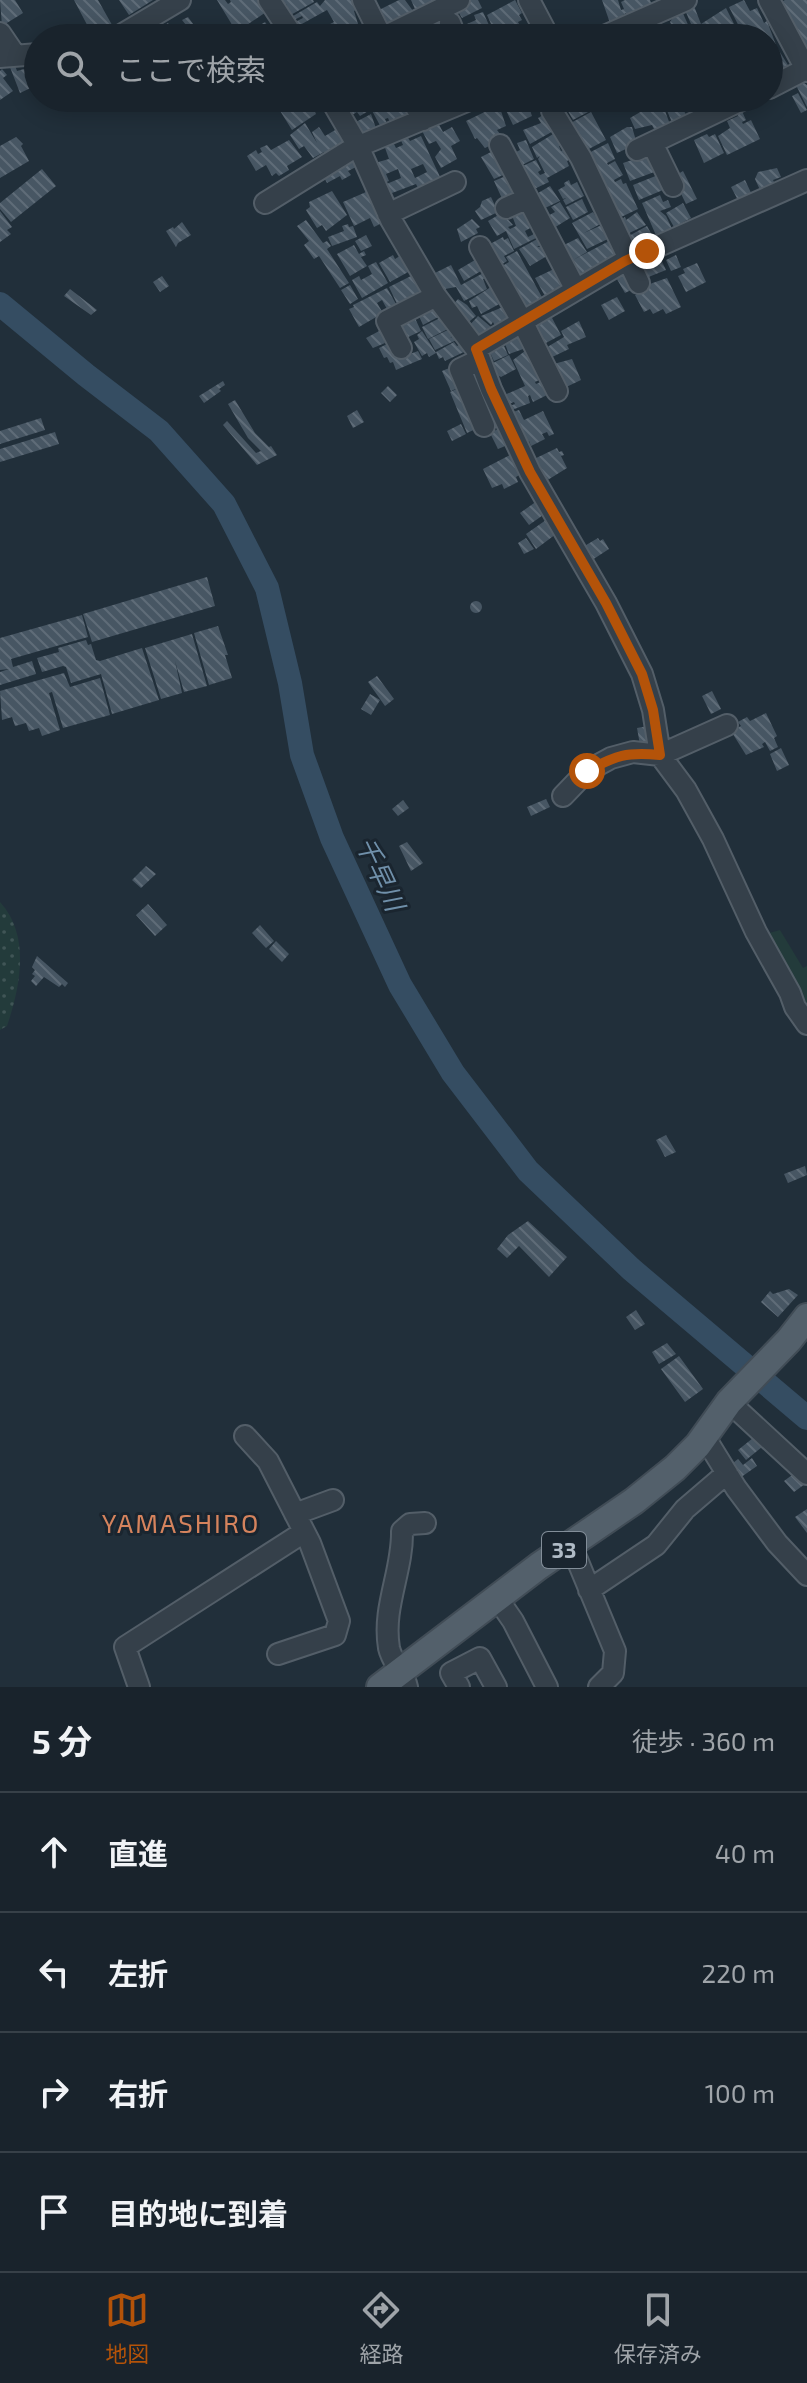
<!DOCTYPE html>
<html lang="ja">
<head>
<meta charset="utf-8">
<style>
  body { margin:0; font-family:"Exo 2","Noto Sans JP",sans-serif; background:#222b34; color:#f1f3f6 }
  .stop { position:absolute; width:24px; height:24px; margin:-18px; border:6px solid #b45309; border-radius:50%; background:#fff }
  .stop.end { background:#b45309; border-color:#fff; box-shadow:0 2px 8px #0008 }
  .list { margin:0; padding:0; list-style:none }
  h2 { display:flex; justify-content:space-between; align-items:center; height:104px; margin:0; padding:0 32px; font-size:34px }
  h2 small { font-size:26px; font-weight:400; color:#9fa4a9 }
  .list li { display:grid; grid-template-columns:52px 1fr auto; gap:24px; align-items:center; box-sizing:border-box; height:120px; padding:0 32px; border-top:2px solid #374048 }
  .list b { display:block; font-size:30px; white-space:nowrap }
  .list em { font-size:26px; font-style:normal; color:#9fa4a9 }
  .icon { flex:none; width:44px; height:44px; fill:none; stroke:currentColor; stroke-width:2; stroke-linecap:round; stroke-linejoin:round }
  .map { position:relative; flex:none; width:807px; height:1687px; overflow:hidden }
  .search { position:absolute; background:#19232c; box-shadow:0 4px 20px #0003; left:24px; right:24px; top:24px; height:88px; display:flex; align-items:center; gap:20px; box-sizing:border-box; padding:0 28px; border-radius:44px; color:#9fa4a9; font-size:30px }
  .sheet { height:584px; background:#19232c }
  nav { display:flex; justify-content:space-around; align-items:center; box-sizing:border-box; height:112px; border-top:2px solid #374048; background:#19232c; font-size:22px; color:#9fa4a9 }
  nav a { display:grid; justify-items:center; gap:4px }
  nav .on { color:#b45309 }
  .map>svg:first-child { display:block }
  .green { fill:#233b3b }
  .park { fill:url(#park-dots) }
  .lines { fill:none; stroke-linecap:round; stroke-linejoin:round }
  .river { stroke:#354d62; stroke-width:24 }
  .building { fill:url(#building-back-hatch); fill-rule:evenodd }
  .minor-casing { stroke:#535e68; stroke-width:24 }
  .major-casing { stroke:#414c56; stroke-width:30 }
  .minor { stroke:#35404a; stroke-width:20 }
  .major { stroke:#53606b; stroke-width:26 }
  .route { stroke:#b45309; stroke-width:10 }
  .labels { text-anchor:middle; stroke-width:6; stroke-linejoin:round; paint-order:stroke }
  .shield { fill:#1a252f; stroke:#838e99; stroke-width:2 }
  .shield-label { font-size:22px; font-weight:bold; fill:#b0bbc6 }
  .water-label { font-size:26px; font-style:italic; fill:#7090aa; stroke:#1a252f }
  .neighbourhood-label { font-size:26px; letter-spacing:2px; fill:#d5835d; stroke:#1a252f }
</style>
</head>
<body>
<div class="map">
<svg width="807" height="1687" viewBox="0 0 807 1687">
  <defs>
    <pattern id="park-dots" width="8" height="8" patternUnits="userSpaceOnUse" patternTransform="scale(2)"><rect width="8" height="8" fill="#233b3b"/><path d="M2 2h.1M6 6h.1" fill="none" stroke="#405556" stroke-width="1.8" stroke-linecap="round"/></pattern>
    <pattern id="building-back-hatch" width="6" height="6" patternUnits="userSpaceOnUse" patternTransform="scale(2)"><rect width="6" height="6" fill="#475663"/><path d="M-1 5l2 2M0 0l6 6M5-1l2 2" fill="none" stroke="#5f6c78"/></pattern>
  </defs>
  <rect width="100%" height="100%" fill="#212f3a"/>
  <path class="green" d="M780,930L803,968L807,966V1004L769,933Z"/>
  <path class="park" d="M0,902C31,936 20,987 7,1026L0,1030Z"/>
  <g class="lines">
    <path class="river" d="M0,304L86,375L159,431L224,504L267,588L290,683L302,755L332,838L400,985L453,1073L528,1171L631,1269L807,1418"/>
  </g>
  <path class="building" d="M0,0H15L23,13L2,26Z
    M74,0H98L116,32L105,38H94Z
    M119,0H153L129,15Z
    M217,0H225L228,4L231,2L230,0H262L269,10L241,29L239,25L234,28Z
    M282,0H313L314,2L287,17L285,13L289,11L286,4L280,8L278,2Z
    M325,0H352L361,7L354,11L358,24L340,34L342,38H327L322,28L334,22L327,10L300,25L308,38H299L291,24L303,18L302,16L290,22L288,19L317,2L320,6Z
    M399,0H405L416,15L388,27L379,10Z
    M411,0H435L438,7L418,16Z
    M466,0H478L482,8L462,18L459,13L455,15L451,8Z
    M515,0L522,13L519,15L522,20L518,22L524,34L516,38H469L474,36L467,24L476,20L474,15L483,12L494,36L502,31L495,33L487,15Z
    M602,0H618L621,10L624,9L621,2L625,0H650L653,8L627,16L626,13L623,15L624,19L611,26Z
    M744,0L750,11L757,8L764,23L767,21L776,45L769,48V38H745L729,7Z
    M785,0H807V54L779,3Z
    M694,6L701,24L726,8L735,26L712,38H697L685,10Z
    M681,9L694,38H684L682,33L677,36L670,22L672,19L668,21L666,15Z
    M188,17L199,32L194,35L182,20Z
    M441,20L448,38H413L428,31L429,34L434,32L431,24Z
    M265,22L277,38H240Z
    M168,23L177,38H144L140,29L145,26L149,32H153Z
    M778,49L788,65L773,74L769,67V55Z
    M13,60L17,71L38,65L37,85L20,93L8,62Z
    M2,69L7,75L3,78L13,91L0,100V71Z
    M804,79L806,82L804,83L807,85V107L795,83Z
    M798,93L807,110L801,113L792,96Z
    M280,98L286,100L325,98L323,104L314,110L316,114L292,130L277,106L276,101Z
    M335,98H379L367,105L370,110L360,116L357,112L347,118Z
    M386,98L387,101L394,98H408L417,116L391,125L388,118L385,119L389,128L383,131L370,107Z
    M415,98H453L423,113Z
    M505,98H514L519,106L528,104L532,116L513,125L501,100Z
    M580,98H583L590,111L573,120L565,106Z
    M665,98H678L686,115L676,120L678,125L674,127L662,99Z
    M681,98H698L702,107L687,111Z
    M661,100L671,127L657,135L652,125L635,129L630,118Z
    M499,105L506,126L497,130L504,139L485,148L477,138L475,139L466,121Z
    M741,109L746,120L742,122L743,124L751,120L760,139L727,155L718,136L730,128L727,121L738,116L736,111Z
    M591,112L606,140L585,151L567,125Z
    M371,114L377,131L361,140L352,124Z
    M545,114L557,129L530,144L523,130L541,123L538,118Z
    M437,121L443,132L452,127L460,141L451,146L457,159L441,168L435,157L441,149L436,141L429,144L420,127Z
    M305,123L317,143L312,132L319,127L325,136L342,126L353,145L329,159L324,152L313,158L304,146L299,149L290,135Z
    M627,127H632L637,144L617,153L610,137Z
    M558,131L564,143L559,146L561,151L567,149L572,158L567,161L569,166L547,178L549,182L530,191L516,169L536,160L541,170L538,172L540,175L545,173L538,159L540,156L537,158L532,147Z
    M405,133L410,141L421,136L441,179L419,190L416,184L384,196V185L401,178L398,169L386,174L389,181L379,185L371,164L389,159L384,145L393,142L396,148L403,145L399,136ZM423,164L427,172L415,178L411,169Z
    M707,134L709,137L715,134L724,153L704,163L694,140Z
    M16,137L23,144L21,146L29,161L0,178V146Z
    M289,140L302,157L287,166L289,170L279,176L276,173L272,176L266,165L256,171L247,156L256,150L258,154L262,152L260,148L267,145L271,150Z
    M526,140L534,159L520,166L514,153L520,150L517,143Z
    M608,143L615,159L607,163L608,165L615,161L623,175L614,180L615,182L621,179L623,184L626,183L638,209L619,218L610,194L604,197L600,190L605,185L601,187L583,156Z
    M355,150L362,164L348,171L351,175L342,180L340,176L327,183L320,169Z
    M495,150L504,169L501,170L503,175L494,179L481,157Z
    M641,157L642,160L652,157L657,171L630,181L623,163Z
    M777,168L781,177L773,180L775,184L760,190L755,179L758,172Z
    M42,169L56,186L11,222L0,209V203Z
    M683,171L697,199L686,204L673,177Z
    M508,175L519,197L504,203L494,181Z
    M658,175L663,190L639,200L633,185Z
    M569,180L571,185L577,182L584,196L566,205L563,200L566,198L563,199L558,190L565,186L564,183Z
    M745,180L753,197L740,204L731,187Z
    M550,186L560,201L545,208L547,213L541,216L533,196Z
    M373,189L382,223L374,227L370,218L354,226L343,202Z
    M332,191L347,215L326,231L322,225L317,228L306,210L310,207L309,202Z
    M660,195L663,202L668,200L671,207L660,211L666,216L674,233L658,240L642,203Z
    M491,197L498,212L481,220L475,211L480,207L482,201Z
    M582,199L588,212L573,220L566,207Z
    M560,202L570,218L549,231L542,219L555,212L551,207Z
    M683,203L691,218L674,227L666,213Z
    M519,208L522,214L526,211L532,227L525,231L528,237L534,234L536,238L514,249L506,231L497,236L488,221L502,213L513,225L508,227L510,229L516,226L511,213Z
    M0,211L12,227L7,230L11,234L0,242Z
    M593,212L595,215L599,213L604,222L584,233L604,224L612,237L587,249L572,223Z
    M637,212L646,225L623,236L616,222L625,217L626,220Z
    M472,219L480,227L476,229L478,233L461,242L457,229Z
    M306,220L323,243L327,241L331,246L327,249L349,283L340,288L319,256L314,259L304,245L309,241L297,226Z
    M182,222L191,235L178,243L176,247L166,231L173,227L174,229Z
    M348,224L349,227L353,226L357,237L332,246L328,237L344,231L342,226Z
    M647,226L652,235L648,237L650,240L635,249L627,237Z
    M366,235L372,246L361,251L355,241Z
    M503,237L504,240L508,238L514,251L504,256L507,261L498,267L490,244Z
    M541,237L544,243L537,247H542L547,256L530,266L519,249Z
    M578,238L587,252L573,260L611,240L623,256L578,280L558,248Z
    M354,245L359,254L364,251L366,255L361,257L367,266L350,276L337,254Z
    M517,251L544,301L530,310L527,305L522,307L497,269L509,262L506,257Z
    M657,251L666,270L646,278L638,259Z
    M403,254L410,271L390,282L379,263L393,255L395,259Z
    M676,255L681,267L671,271L666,260Z
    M475,260L481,271L464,281L458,270Z
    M376,262L388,283L362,298L352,280L359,276L361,280L372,274L368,266Z
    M697,263L706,282L686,292L678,276L685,273L683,269Z
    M451,265L461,285L487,271L489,276L483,279L487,289L464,301L456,287L445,289L447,292L443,295L435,273Z
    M554,269L564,287L546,298L535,278Z
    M621,270L625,278L629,276L635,288L625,293L614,274Z
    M415,274L421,292L399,308L389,287Z
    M162,276L169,286L160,292L153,282Z
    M667,278L681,307L666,314L663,309L653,314L650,309L644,312L635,295L648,288L647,285Z
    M350,285L358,299L350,304L341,290Z
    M494,285L503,302L481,314L477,306L472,308L469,301Z
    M387,288L396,304L387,309L382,300L377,303L383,313L359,327L349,309L354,307L353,305Z
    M70,289L97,310L91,315L64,296Z
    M617,297L625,311L609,320L601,305Z
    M458,299L467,305L476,316L465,325L450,308Z
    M434,305L440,316L423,325L418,314Z
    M503,307L513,318L497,330L493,322L491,325L481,316Z
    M413,314L421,331L404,339L398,321Z
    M478,316L497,332L480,339L467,328Z
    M551,316L561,335L544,344L534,324Z
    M442,317L452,327L428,339L422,327Z
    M579,321L586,337L567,345L569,349L548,359L544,349L564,337L561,331Z
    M452,328L455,334L450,338L459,334L461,338L435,350L429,339Z
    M383,329L387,338L384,340L385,343L373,348L366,338Z
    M422,331L436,353L429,357L427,353L422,356L414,342L419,339L417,335Z
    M519,332L526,348L509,354L503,339Z
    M501,339L508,355L494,361L487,346Z
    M391,342L399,358L418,351L422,359L396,370L393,362L390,363L387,357L384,358L379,348Z
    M454,342L457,346L462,343L466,351L445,361L443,357L439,359L436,352Z
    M529,348L541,379L535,382L536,384L545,380L551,393L533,402L530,395L528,396L530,403L507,412L505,408L515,404L514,402L506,405L502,396L525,386L513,360Z
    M509,355L516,369L501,377L497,375L491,364Z
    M572,359L581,380L562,389L550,365Z
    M454,366L462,386L451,391L442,371Z
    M223,381L225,385L219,389L221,391L204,403L199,396Z
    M388,386L397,395L390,402L381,393Z
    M461,387L480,427L467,433L450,392Z
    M235,400L255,433L269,447L271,446L277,455L257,465L223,425L227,421L256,453L261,451L248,438L228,404Z
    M357,410L364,422L353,428L347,416Z
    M519,410L524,420L543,411L554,434L549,436L547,432L542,434L545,439L531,446L529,441L523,445L507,414Z
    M41,418L45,430L0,444V431Z
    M461,424L466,434L452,441L447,431Z
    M502,427L510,444L498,449L490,433Z
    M55,432L59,444L0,462V449Z
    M557,448L559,452L562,451L564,455L561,456L567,468L546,481L530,461Z
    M514,453L523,473L516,477L518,482L504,489L502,484L492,488L483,469Z
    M537,501L546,513L529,525L520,513Z
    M546,520L556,534L536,549L526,534Z
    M526,538L534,549L524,554L518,543Z
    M598,538L600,541L603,539L609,549L589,562L581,548Z
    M207,577L215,606L92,642L83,614Z
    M470 607a6 6 0 1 1 12 0a6 6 0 1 1-12 0Z
    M82,615L88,637L11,659L13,667L32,661L36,674L0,685V672L9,669L0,670V638Z
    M218,626L228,655H225L232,678L209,685L194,633Z
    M192,634L207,686L184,692L175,661L182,693L161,699L145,648Z
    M86,640L88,645L91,644L96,660L100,661L142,648L159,700L112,714L101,674L71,683L66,667L63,666L42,672L37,658L59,652L58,648Z
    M64,673L70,687L100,678L110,715L63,728L52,692L49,693L60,730L42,736L39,728L29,731L26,723L15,726L12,717L2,720L0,691Z
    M377,676L394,699L385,706L368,682Z
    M712,691L721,709L711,714L702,696Z
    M370,694L380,700L371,715L361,709Z
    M766,713L777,736L774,738L778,747L770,751L765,742L762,744L764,747L746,755L731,731L741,726L738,722L747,717L750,721Z
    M648,726L651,742L640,745L637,728Z
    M781,748L789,765L777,771L770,754Z
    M546,799L550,807L531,816L527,807Z
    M403,800L409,808L398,816L392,809Z
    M407,842L423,863L411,871L399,846Z
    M146,866L156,874L141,888L132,880Z
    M148,904L167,925L155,936L136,915Z
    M260,925L274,941L266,948L252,933Z
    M276,941L289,954L282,962L269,949Z
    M37,956L68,983L65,987L62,984L59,987L44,977L36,986L31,981L35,976L32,974L35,970L32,967Z
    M666,1135L676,1152L665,1157L656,1140Z
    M805,1166L807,1175L788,1183L784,1174Z
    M528,1221L567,1257L549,1277L519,1246L507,1258L497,1249L508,1235Z
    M789,1289L798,1295L778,1317L761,1302L770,1291L773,1294Z
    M636,1310L645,1324L635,1330L626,1317Z
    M667,1343L676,1354L659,1364L652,1352Z
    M679,1356L703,1389L685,1402L661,1369Z
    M753,1438L762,1447L746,1460L738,1450Z
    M752,1458L757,1466L737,1480L728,1467L738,1459L743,1465Z
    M796,1472L805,1484L794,1492L784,1481Z
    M807,1509V1533L795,1517Z"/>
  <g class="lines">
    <defs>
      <path id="minor" d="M269,0L294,38
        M363,0L382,38
        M529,0L549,38
        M769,0L807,71
        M450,23L456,38
        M0,33L15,55
        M116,38L180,0
        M382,38L459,0
        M600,38L686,0
        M0,57L38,54
        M769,88L806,69
        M330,98L358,146L391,220L435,295L476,349L491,389L530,472L606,603L642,674L653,710L660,755L686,790L713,839L756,932L790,993L795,1007L807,1024
        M411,98L423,120
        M552,111L581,158L629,259
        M652,143L673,186
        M500,145L576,290
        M637,150L746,98
        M265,203L352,149L474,98
        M506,208L526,199
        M388,214L455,182
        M480,247L522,321L557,391
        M628,260L639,283
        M401,348L387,321L436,296
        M476,349L625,261L807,180
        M479,360L460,369L484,426
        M563,796L587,771L611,758L633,752L660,755L727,725
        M729,1402L807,1474
        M245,1436L268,1461L310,1543L339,1621L335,1635L278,1654
        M704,1436L736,1488L777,1543L807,1575
        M295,1514L333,1500
        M571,1545L615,1651L613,1673L599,1687
        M589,1590L656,1545L685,1509L727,1473
        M497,1598L513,1621L547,1687
        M139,1687L125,1647L304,1532
        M407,1687C404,1673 392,1662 389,1648C382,1607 403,1571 402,1531L410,1524L425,1523
        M459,1687L451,1673L480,1658L496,1687"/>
      <path id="major" d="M380,1687L539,1566L634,1501L675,1468L698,1445L729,1402L789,1340L807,1317"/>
    </defs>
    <use href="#minor" class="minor-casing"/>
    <use href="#major" class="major-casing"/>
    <use href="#minor" class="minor"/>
    <use href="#major" class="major"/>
  </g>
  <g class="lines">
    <path class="route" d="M587,771C617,755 626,752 660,755L653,710L642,674L606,603L530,472L491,389L476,349L625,261L647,251"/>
  </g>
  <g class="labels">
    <rect class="shield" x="542" y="1532" width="44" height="36" rx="6"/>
    <g class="shield-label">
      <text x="564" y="1558">33</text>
    </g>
    <g class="water-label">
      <text transform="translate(380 874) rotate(65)" y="9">千早川</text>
    </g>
    <g class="neighbourhood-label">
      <text x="181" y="1533">YAMASHIRO</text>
    </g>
  </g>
</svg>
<div class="stop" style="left:587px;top:771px"></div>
<div class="stop end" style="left:647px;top:251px"></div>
<div class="search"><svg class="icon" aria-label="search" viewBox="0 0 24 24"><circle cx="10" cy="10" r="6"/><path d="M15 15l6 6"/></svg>ここで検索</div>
</div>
<section class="sheet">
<h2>5 分<small>徒歩 · 360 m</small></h2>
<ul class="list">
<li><svg class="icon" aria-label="ahead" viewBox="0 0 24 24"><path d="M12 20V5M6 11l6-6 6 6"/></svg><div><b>直進</b></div><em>40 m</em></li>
<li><svg class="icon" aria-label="left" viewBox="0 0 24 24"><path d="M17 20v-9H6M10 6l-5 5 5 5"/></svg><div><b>左折</b></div><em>220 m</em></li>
<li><svg class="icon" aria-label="right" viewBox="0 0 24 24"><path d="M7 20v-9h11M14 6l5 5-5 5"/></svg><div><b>右折</b></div><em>100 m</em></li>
<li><svg class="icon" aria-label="arrive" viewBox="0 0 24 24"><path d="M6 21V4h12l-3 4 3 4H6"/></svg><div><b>目的地に到着</b></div></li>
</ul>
</section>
<nav>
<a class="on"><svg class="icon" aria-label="map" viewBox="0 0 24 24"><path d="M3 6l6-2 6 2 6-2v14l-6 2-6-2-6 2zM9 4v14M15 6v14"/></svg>地図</a>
<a><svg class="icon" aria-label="directions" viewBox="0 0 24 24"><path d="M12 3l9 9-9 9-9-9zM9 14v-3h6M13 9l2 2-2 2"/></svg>経路</a>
<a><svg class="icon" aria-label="saved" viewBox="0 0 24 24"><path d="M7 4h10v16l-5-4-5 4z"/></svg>保存済み</a>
</nav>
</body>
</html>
